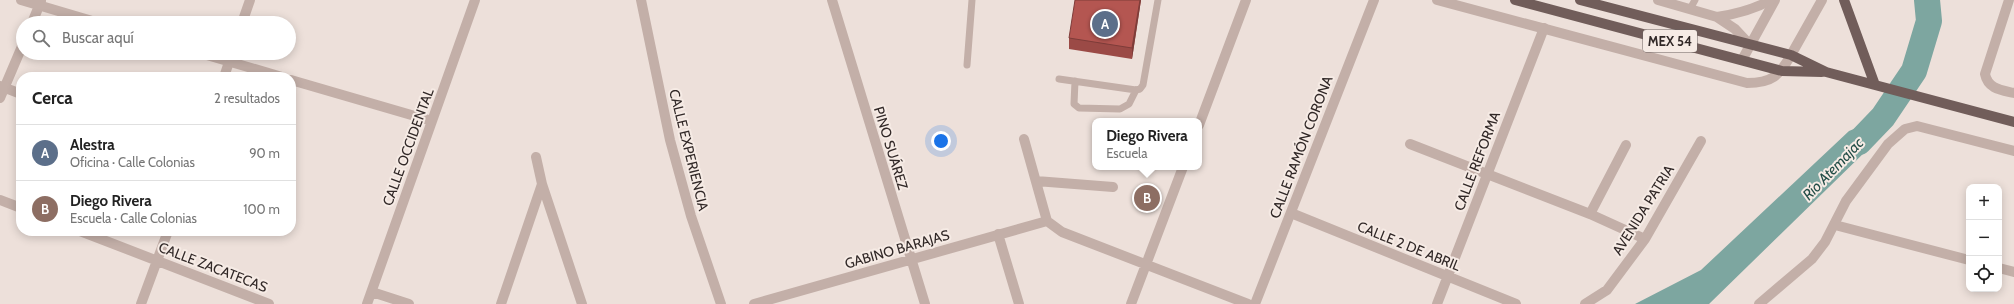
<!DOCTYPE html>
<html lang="es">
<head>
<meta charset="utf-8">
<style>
  body { margin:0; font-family:Cabin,sans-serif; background:#f2f2f2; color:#222 }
  .controls { position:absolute; right:12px; bottom:12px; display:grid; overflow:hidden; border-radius:8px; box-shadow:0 2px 10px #0003 }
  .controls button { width:36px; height:36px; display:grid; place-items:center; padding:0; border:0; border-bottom:1px solid #e0e0e0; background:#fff; color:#222; font:20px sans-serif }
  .you { position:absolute; left:941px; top:141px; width:14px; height:14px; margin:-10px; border:3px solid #fff; border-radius:50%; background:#1a73e8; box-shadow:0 0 0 6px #1a73e833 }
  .badge { display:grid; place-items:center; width:26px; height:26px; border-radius:50%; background:#224d47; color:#fff; font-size:13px; font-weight:700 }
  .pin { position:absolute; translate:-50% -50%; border:2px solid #fff; box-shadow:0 1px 4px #0006 }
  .popup { position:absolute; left:1092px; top:118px; width:110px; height:52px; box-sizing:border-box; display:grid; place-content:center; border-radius:8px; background:#fff; filter:drop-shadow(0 1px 3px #0005); font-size:13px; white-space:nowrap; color:#767676 }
  .popup b { font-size:15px; color:#222 }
  .popup::after { content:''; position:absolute; left:50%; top:100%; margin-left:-8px; border:8px solid transparent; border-top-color:#fff }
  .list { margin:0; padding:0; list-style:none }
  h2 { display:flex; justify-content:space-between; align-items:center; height:52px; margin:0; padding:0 16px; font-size:17px }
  h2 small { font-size:13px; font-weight:400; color:#767676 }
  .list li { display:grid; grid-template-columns:26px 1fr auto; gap:12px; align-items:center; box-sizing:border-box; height:56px; padding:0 16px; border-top:1px solid #e0e0e0 }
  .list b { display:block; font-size:15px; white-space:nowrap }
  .list p { margin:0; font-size:13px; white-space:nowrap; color:#767676 }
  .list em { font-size:13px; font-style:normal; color:#767676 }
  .icon { flex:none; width:22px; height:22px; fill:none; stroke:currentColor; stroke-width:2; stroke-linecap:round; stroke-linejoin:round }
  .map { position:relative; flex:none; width:2014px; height:304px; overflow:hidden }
  .search { position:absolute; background:#fff; box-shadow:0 2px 10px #0003; left:16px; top:16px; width:280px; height:44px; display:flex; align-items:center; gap:10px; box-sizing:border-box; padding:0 14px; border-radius:22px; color:#767676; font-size:15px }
  .panel { position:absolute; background:#fff; box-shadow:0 2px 10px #0003; left:16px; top:72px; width:280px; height:164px; border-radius:16px }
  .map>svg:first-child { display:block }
  .water { fill:#7da6a0 }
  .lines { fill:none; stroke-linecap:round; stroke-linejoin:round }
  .river { stroke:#7da6a0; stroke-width:26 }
  .service { stroke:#c3afa8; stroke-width:7 }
  .minor { stroke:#c3afa8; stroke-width:10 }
  .tertiary { stroke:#c3afa8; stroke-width:10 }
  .primary { stroke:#715d5a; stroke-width:10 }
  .wall { fill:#9b4a46 }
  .shaded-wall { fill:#7e3c39 }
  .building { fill:#b45651; stroke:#7e3c39 }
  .labels { text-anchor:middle; stroke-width:4; stroke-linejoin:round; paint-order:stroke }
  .shield { fill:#f6ebe5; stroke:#6c6260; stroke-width:1 }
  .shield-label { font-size:13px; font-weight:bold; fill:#312827 }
  .street-label { font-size:14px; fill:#312827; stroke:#f6ebe5 }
  .water-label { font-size:15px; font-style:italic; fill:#224d47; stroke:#f6ebe5 }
</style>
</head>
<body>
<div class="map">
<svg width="2014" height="304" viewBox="0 0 2014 304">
  <rect width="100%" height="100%" fill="#ede0da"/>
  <path class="water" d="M1883,117L1869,148L1709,304H1635L1701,270L1849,131Z"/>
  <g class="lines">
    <path class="river" d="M1859,142L1883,117L1914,71L1929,21L1927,0"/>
    <path class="service" d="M1690,9L1695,0
      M967,65L972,0
      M1059,79L1136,90L1140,89L1143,85L1158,0
      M1075,81L1074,104L1079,108L1120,109L1129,104L1136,90"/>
    <path class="minor" d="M21,0L99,23
      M832,0L925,304
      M2009,0L1985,74C1988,89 2001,90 2014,93
      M32,23L41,1
      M242,23L250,0
      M200,53L282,77
      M1791,55L1822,0
      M1742,60L1775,0
      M224,77L232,53
      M291,80L432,121
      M0,86L21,94
      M0,98L23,44
      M1199,125L1246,0
      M1024,139L1047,221L1062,232L1248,304
      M1410,144L1590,214L1645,239
      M536,157L542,184L582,304
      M1036,181L1113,187
      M0,200L21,208
      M1291,213L1516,304
      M1590,214L1626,145
      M1835,225L1969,260
      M80,231L269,304
      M998,234L1019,304
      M1999,268L2014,272
      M372,292L409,304
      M141,304L168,231
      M367,304L475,0
      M501,304L542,184
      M754,304L1047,221
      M1131,304L1183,167
      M1255,304L1374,0
      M1437,304L1544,28
      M1585,304L1607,290L1645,239L1701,141
      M1759,304L1812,259L1825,242L1846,201L1888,144L1905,129L1917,126L2014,151"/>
    <path class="tertiary" d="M641,0L670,140L691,216L721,304
      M1437,0L1747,83C1772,83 1779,76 1791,55
      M1658,0L1717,17L1735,29L1750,45
      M1717,17C1737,14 1753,10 1771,0"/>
    <path class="primary" d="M1515,0L1782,71L1822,72
      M1580,0L1791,55L1826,72L2014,122
      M1844,0L1875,85"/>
  </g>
  <path class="wall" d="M1141,0L1132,59L1069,49V38Z"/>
  <path class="shaded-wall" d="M1140,0H1141L1132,59V48Z"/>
  <path class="building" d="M1075,0H1140L1132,48L1069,38Z"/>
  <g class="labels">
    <rect class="shield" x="1643" y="30" width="54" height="22" rx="3"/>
    <g class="shield-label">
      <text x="1670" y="46">MEX 54</text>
    </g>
    <g class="street-label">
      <text transform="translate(408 147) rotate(-70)" y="5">CALLE OCCIDENTAL</text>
      <text transform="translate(1301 147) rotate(-69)" y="5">CALLE RAMÓN CORONA</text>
      <text transform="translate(891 148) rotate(73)" y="5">PINO SUÁREZ</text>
      <text transform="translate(689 150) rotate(76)" y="5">CALLE EXPERIENCIA</text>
      <text transform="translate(1477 161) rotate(-69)" y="5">CALLE REFORMA</text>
      <text transform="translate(1643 210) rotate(-58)" y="5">AVENIDA PATRIA</text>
      <text transform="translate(1409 246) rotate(22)" y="5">CALLE 2 DE ABRIL</text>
      <text transform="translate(897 249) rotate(-16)" y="5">GABINO BARAJAS</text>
      <text transform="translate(213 267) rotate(21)" y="5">CALLE ZACATECAS</text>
    </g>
    <g class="water-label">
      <text transform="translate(1833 169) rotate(-46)" y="5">Río Atemajac</text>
    </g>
  </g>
</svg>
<div class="controls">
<button>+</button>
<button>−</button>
<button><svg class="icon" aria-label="locate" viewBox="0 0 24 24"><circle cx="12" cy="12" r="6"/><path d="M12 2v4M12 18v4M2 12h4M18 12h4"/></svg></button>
</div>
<div class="you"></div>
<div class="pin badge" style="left:1105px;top:24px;background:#5c6f8a">A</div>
<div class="pin badge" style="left:1147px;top:198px;background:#8d6e63">B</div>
<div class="popup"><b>Diego Rivera</b>Escuela</div>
<div class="search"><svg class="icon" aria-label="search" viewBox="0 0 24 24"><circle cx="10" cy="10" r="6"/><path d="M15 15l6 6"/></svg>Buscar aquí</div>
<section class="panel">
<h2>Cerca<small>2 resultados</small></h2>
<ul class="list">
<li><span class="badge" style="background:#5c6f8a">A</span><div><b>Alestra</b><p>Oficina · Calle Colonias</p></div><em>90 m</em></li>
<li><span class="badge" style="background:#8d6e63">B</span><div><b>Diego Rivera</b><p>Escuela · Calle Colonias</p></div><em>100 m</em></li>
</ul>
</section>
</div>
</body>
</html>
